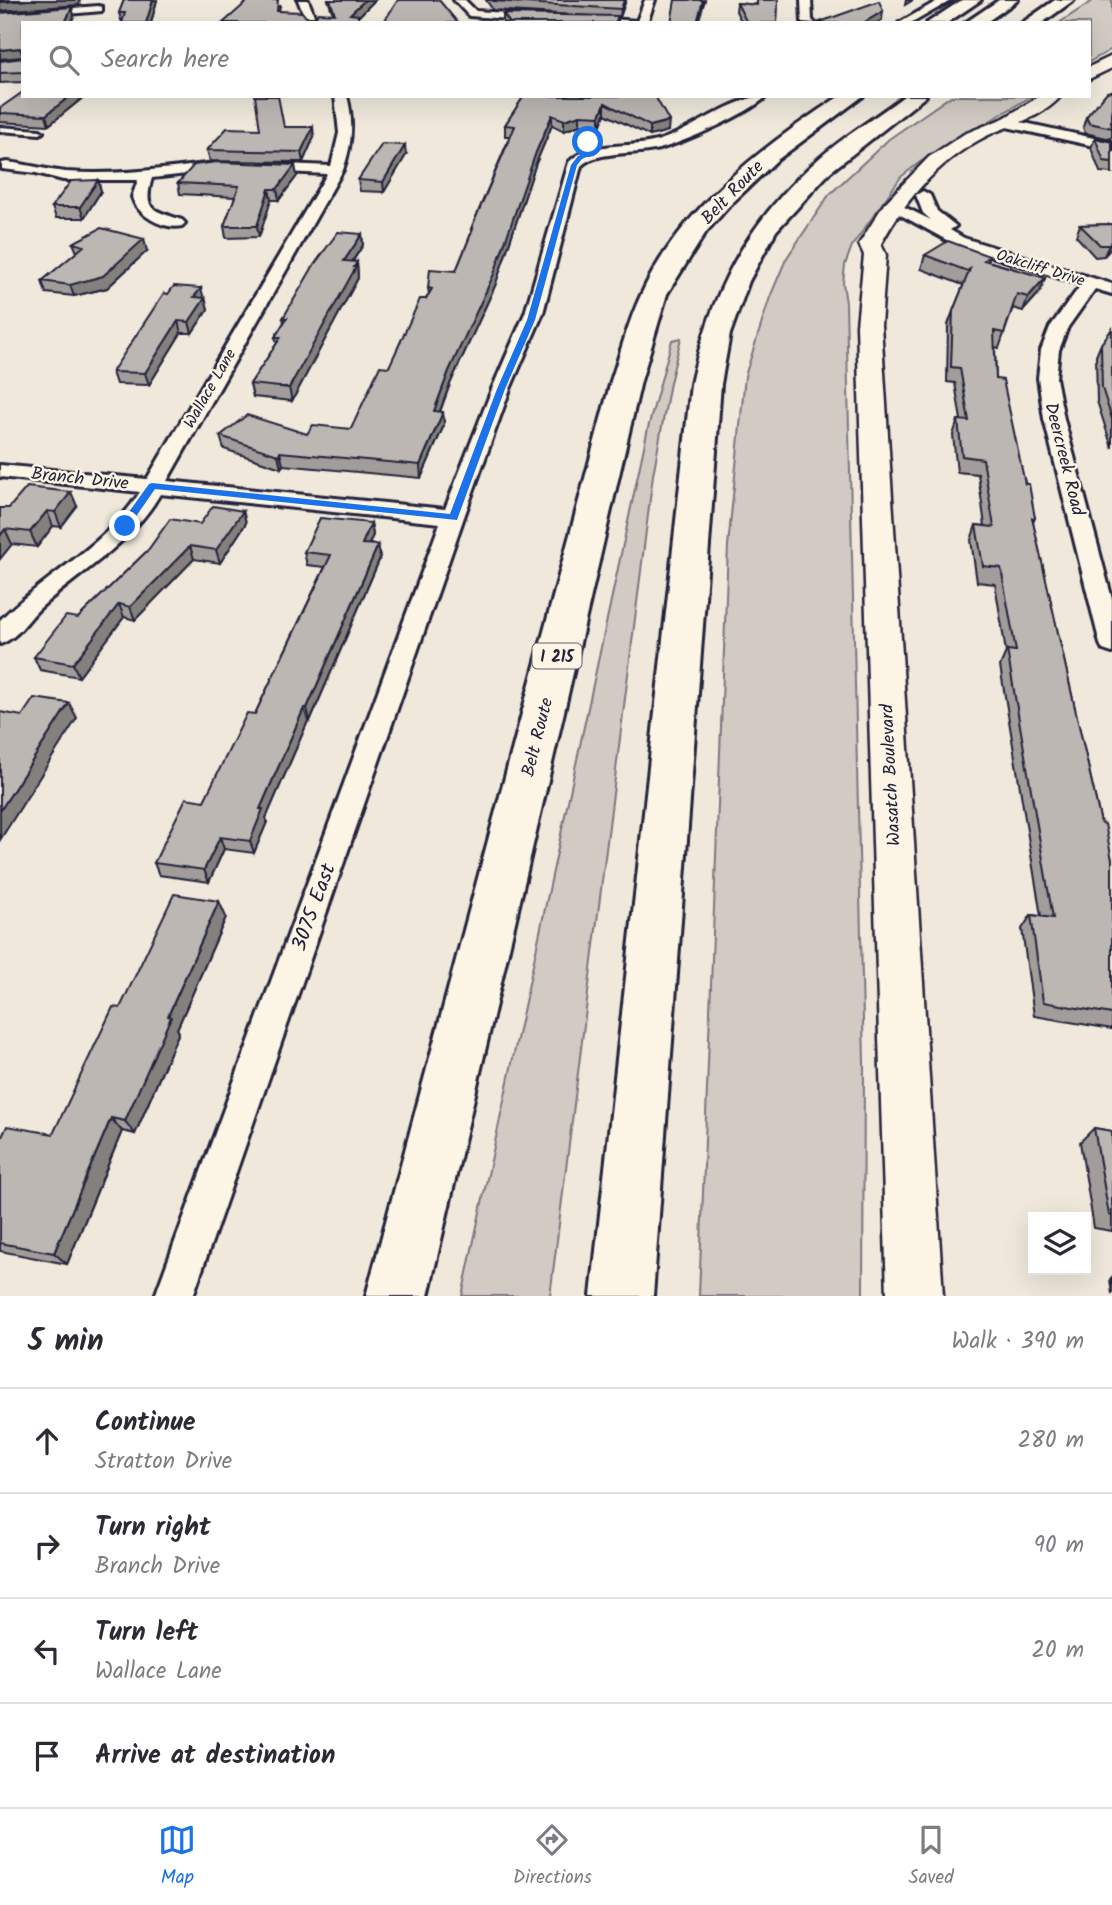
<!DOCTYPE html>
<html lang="en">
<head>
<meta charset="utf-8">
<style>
  body { margin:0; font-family:Kalam,sans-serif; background:#f2f2f3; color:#2b2b33 }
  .controls { position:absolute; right:21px; bottom:21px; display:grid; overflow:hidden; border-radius:0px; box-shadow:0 7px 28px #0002 }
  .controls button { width:63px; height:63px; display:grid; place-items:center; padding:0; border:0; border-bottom:2px solid #e1e1e2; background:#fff; color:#2b2b33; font:35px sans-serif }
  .stop { position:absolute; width:21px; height:21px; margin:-16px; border:5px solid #1a73e8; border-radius:50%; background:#fff }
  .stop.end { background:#1a73e8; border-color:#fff; box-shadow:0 2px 7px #0008 }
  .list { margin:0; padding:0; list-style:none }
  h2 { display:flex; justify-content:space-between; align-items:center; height:91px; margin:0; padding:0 28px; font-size:30px }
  h2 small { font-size:23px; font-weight:400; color:#7c7c81 }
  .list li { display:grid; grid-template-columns:46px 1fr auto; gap:21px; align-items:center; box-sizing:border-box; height:105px; padding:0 28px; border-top:2px solid #e1e1e2 }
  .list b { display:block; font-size:26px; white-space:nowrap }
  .list p { margin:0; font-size:23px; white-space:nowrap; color:#7c7c81 }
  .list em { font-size:23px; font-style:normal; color:#7c7c81 }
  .icon { flex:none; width:38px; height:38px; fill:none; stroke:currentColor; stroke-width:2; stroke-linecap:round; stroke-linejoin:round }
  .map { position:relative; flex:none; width:1112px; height:1296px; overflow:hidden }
  .search { position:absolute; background:#fff; box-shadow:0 7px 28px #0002; left:21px; right:21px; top:21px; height:77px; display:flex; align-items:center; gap:18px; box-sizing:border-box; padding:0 24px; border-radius:0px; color:#7c7c81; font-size:26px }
  .sheet { height:511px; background:#fff }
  nav { display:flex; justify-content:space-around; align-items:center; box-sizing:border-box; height:98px; border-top:2px solid #e1e1e2; background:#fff; font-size:19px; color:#7c7c81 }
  nav a { display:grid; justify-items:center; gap:4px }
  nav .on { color:#1a73e8 }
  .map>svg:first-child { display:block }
  .green { fill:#d1cbc3; stroke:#7a767f; stroke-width:2 }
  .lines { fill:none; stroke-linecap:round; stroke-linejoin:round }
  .lane-casing { stroke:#22223b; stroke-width:6 }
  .street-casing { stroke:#22223b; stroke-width:6 }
  .secondary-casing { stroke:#22223b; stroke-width:5 }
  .highway-casing { stroke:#22223b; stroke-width:6 }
  .lane { fill:#fcf5e5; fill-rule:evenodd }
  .street { fill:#fcf5e5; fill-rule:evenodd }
  .secondary { fill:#fcf5e5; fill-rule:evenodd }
  .highway { fill:#fcf5e5; fill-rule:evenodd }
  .wall { fill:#a29d9a; stroke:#22223b; stroke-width:2 }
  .shaded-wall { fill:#84807d; stroke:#22223b; stroke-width:2 }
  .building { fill:#bcb7b3; stroke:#22223b; stroke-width:2 }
  .route { fill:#1a73e8 }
  .labels { text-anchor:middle; stroke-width:5; stroke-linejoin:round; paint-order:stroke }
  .far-street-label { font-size:16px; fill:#22223b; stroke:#fcf5e5 }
  .shield { fill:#fcf5e5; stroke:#63616e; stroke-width:2 }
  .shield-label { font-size:16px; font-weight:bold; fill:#22223b }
  .street-label { font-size:18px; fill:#22223b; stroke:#fcf5e5 }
  .near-street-label { font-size:21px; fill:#22223b; stroke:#fcf5e5 }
</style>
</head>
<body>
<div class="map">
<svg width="1112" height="1296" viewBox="0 0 1112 1296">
  <rect width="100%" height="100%" fill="#efe8db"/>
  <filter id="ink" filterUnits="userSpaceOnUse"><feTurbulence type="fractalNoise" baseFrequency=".0143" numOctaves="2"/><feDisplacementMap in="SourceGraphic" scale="14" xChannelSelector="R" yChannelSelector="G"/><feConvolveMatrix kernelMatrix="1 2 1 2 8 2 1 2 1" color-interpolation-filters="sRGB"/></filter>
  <g filter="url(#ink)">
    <path class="green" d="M1094,0H1112V49L1089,62V23H1059Z
      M951,96H1032L920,162L901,177L852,246L845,265L843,283L846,303L864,1062L863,1296H699L728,546L745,376L770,297L786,259L829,195L889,139Z
      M681,338L670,383L653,475L550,1296H462L648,428L672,340Z"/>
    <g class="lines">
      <defs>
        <path id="lane" d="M0,127L40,130L43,132L40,134L0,131Z"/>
        <path id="street" d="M298,0H308L317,23H307Z
          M454,0H465L476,11L536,15L541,18L536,21L469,16Z
          M645,0H655L647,23H584L581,20L586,17L637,21Z
          M801,0H811L812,20L815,23L802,22Z
          M939,0H952L912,23H899Z
          M98,6L102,7V11L0,20V14Z
          M335,96H347C354,122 352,145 343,170L167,481L445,509L492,389L525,313L569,162C590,140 630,149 657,141C692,131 734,96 767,96C748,114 685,142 659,149C637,155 596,150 581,166L543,313L510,389L464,517L193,1296H155L440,523L160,494C131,544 81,571 40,608C27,620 17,639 0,644V620C44,576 106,546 140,492L0,477V465L147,479L327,174L263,171L256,167L263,163L331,166L339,133Z
          M1007,119L1112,142V150L1002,126V120Z
          M7,162C27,164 46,170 66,172C118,176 171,168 223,162L230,166L223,170L152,178C142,211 154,210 182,220L185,223L182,226C163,230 137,215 132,197L138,180H63L36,173L2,169V163Z
          M923,191L930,195L937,211L956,226L950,230L964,238L1112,284V294L1095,289L1068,327L1059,350L1056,378L1064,419L1112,599V653L1103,650L1100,644L1044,419L1038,378L1041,350L1050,327L1081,285L954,244L886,207L893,203L898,204L931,220L923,213L916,195Z"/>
        <path id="secondary" d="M1112,56V68L1089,79V67Z
          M1040,96H1061C1044,116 1017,123 995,132C945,154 906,197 881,244L886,255L881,325L943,1296H887L857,325L864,255L859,244L884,204L929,157L964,134L1004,118Z"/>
        <path id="highway" d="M962,0H981L947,23H927Z
          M999,0H1018L985,23H965Z
          M1055,0H1074L1042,23H1022Z
          M840,96H863L777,160L728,207L706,232L667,294L641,381L428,1296H366L611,381C621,352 628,322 641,295C680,209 763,146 840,96Z
          M904,96H926L830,172L776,231L749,281L730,334L721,384L653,1296H591L691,384C711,293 744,227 814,163C841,138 875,118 904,96Z"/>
      </defs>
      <use href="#lane" class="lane-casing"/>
      <use href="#street" class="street-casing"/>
      <use href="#secondary" class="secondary-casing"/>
      <use href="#highway" class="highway-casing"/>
      <use href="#lane" class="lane"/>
      <use href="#street" class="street"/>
      <use href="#secondary" class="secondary"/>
      <use href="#highway" class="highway"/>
    </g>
    <path class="wall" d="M124,0H157L151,23H122L119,13Z
      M328,0H375L358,17V23H223L280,6L279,11L306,17H316L333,14Z
      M486,0H626L620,17H618V23H503V14L592,16L493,10Z
      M756,0H778L777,23H742L736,11L737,3L756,5Z
      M72,7L74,16L71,23H23V82L0,83V61L22,57L0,59V13Z
      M1112,91V136L1111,139L1085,133L1083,127L1086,117Z
      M23,96H85L49,125L0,122V108Z
      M524,96H655L668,131L650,136L605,114L600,127L580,125L564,131L552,125L536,163L495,286L450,384L440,412H443L444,425L421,478L283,465L281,468L224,449L220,436L307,434L351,429L389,367L426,299L429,294L428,288L456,271L471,234V229L510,136H505V125Z
      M284,127L314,137L303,162L210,161L207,150L260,129Z
      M1095,138L1112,142V173L1100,172L1091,148Z
      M406,155L384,192L360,191L358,180Z
      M297,176L279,200H271L259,237L226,238L224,226L235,197L180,194L178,183Z
      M98,180L101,191L84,218H56L52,207Z
      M1112,224V247L1104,256L1095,257L1076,236L1080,225Z
      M362,234L363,245L353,261L357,262L358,278L292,401L253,397L250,384L277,343L275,337L284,322L283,318Z
      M73,243L147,251L107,288L74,296L46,293L42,281L77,252Z
      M925,255L989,256L988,261L1045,278L1040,292L1023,311L1013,308L999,348L995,347L996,379L1035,518L1033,523L1101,823L1112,860V1029L1034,1016L1022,929L1031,915L1041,916L1000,666L1006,652L995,584L977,582L971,540L976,525L985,526L978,474L957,472L953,435L958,420H961L955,383L947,382L948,325L953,311L964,284L963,285L921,269Z
      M203,298H205L208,309L192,333H181L149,385L116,384L112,372Z
      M1112,329V448L1097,401L1096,356L1101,344Z
      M77,506L61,527L53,526L37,547L12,544L0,559V508H9Z
      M243,511L246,523L220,563L194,559L135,620L124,617L79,677L40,670L34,657L78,618L148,550L200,524Z
      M371,523L373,535L369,544L378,545L380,558L310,721H308L266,818L267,822L254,853L224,849L209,882L159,875L154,863L204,801L255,714L325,567L307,565L304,552Z
      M226,917L177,1029L179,1032L135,1134L122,1131L67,1264L0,1251V1141L53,1134L120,1008Z
      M1094,1128L1112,1131V1231L1094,1228L1080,1142Z
      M1112,1277V1294L1110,1279Z"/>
    <path class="shaded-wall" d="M29,0H80L79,5L0,11V2Z
      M153,0H157L151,23H146Z
      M365,0H375L352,23L350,14Z
      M624,0H626L620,17L621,9Z
      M703,0H705L698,23H697Z
      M906,0H913L905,5Z
      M72,7L74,16L71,23H65Z
      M883,11L882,20L877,23H863Z
      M20,48L23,57L0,59V50Z
      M70,96H85L49,125L46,115Z
      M605,103V114L600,127V116Z
      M552,115V125L536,163L495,286L450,384L435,424L434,411L449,371L536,152Z
      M580,115V125L564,131V120Z
      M669,121L668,131L650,136V126Z
      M313,127L314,137L303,162L301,152Z
      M405,145L406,155L384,192L383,182Z
      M295,165L297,176L279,200L277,189Z
      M98,180L101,191L84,218L80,207Z
      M269,189L271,200L259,237L257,226Z
      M362,234L363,245L345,272L344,261Z
      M144,239L147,251L107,288L74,296L70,285Z
      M1112,241V247L1104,256L1109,245Z
      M357,262L358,278L292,401L289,388Z
      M1045,278L1040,292L1023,311L1028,297Z
      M201,288L204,299L194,297Z
      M205,298L208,309L192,333L189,322Z
      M178,321L181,333L149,385L145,373Z
      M443,412L444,425L421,478L420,465Z
      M280,452L283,465L281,468L278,455Z
      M71,492L77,506L61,527L55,512Z
      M47,511L53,526L37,547L30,532Z
      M243,511L246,523L220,563L216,550Z
      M371,523L373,535L364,556L362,544Z
      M5,529L12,544L0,559V536Z
      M378,545L380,558L310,721L307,708Z
      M190,546L194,559L135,620L130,607Z
      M119,604L124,617L79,677L73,664Z
      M69,703L77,718L0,840V811Z
      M304,708L308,721L266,818L267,822L254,853L250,841L260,809Z
      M220,837L224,849L209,882L204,870Z
      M219,901L226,917L177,1029L179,1032L135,1134L125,1121L168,1016Z
      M111,1118L122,1131L67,1264L54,1253Z"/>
    <path class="building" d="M0,0H29L0,2Z
      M124,0H153L146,23H122L125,13H119Z
      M249,0H278L277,11L302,12L306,17H316L318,13L335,14L330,0H365L350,14L358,15V22L355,23H223Z
      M398,0H439L458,23H383Z
      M492,0H624L621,9L493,1Z
      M675,0H703L697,23H671Z
      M757,0H778L777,23H747L737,3L757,5Z
      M879,1L883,11L863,23H817Z
      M72,7L65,23H23V72L0,73V61L22,58L23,51L20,48L0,50V13Z
      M503,14L618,16L615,23H510Z
      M1112,91V121H1111L1112,128L1089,123L1086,117L1107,92Z
      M23,92V96H70L46,115L0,113V108Z
      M255,96H278L284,127H313L301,152L207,150L227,128L260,129Z
      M524,96H655L669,121L650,126L605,103L600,116L580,115L564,120L552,115L536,152L494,274L449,371L434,411L443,412L420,465L280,452L278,455L220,436L247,415L307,434L313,425L351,429L380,366L389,367L420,299H426L432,289L428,288L430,269L456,271L473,229H471L515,126L505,125Z
      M1095,138L1112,142V162L1104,161Z
      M382,144L405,145L383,182L358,180Z
      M217,162L295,165L277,189H269L257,226H224L239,186L178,183L194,165Z
      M98,180L80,207H52L71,181Z
      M1112,224V241L1109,245H1100L1080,225Z
      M101,228L144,239L103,276L70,285L42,281L84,246L73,243Z
      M338,232L362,234L344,261L357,262L354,267H356L289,388L250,384L281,337H275L287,318H283L314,265Z
      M948,241L989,256L984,260L1045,278L1028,297L1017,294L1004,333L994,331L996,379L1003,380L1025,484H1029L1035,518H1032L1101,823L1105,824L1112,860V1014L1043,1002L1031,915L1053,918L1007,650L1016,651L1001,568L983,566L976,525L994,527L983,459L962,456L958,420L969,421L960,368L951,367L953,311L970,269L967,271L925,255Z
      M174,286L201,288L194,297L205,298L189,322L178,321L145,373L112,372L164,293L168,294Z
      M1112,329V419L1102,388L1101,344Z
      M27,487L71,492L55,512L47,511L30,532L5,529L0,536V508H9Z
      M213,506L243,511L216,550L190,546L130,607L119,604L73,664L34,657L66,616L78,618L148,550L170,519L200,524Z
      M320,518L371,523L362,544L378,545L307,708H304L260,809H263L250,841L220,837L204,870L154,863L186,798L204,801L247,713L255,714L331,555L304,552Z
      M34,698L69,703L0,811V712L22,716Z
      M174,894L219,901L168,1016L171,1017L125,1121L111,1118L54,1253L0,1243V1141L7,1126L53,1134L113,1007L120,1008Z
      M1094,1128L1112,1131V1216L1109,1215Z"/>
  </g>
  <path class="route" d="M588,140L591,142L593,154L582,159L577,165L535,320L505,389L457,520L155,489L128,528H121V523L149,484L152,483L450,514L497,389L527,320L571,165L578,156L587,153L585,142Z"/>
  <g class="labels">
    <g class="far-street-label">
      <text transform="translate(1041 267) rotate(17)" y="6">Oakcliff Drive</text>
      <text transform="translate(209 388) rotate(-60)" y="6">Wallace Lane</text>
    </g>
    <rect class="shield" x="532.5" y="643.5" width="49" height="25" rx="5"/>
    <g class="shield-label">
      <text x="557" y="662">I 215</text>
    </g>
    <g class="street-label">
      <text transform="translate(732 192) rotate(-46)" y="6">Belt Route</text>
      <text transform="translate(1065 459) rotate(76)" y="6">Deercreek Road</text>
      <text transform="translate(80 478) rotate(6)" y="6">Branch Drive</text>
      <text transform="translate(537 737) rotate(-76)" y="6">Belt Route</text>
      <text transform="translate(890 775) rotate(-93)" y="6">Wasatch Boulevard</text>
    </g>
    <g class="near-street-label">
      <text transform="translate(313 907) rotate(-70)" y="7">3075 East</text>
    </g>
  </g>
</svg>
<div class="controls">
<button><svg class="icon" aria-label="layers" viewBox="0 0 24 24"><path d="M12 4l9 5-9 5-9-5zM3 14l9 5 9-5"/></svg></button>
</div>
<div class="stop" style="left:588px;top:142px"></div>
<div class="stop end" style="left:125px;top:526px"></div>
<div class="search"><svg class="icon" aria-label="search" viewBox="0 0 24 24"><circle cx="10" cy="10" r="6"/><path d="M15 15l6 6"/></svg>Search here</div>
</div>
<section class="sheet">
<h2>5 min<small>Walk · 390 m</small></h2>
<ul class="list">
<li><svg class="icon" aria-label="ahead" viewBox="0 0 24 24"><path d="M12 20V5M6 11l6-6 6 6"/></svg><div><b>Continue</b><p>Stratton Drive</p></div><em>280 m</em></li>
<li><svg class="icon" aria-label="right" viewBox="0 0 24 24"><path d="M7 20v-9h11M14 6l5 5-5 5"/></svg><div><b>Turn right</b><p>Branch Drive</p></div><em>90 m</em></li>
<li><svg class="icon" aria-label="left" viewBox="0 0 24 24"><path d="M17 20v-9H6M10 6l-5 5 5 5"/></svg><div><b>Turn left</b><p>Wallace Lane</p></div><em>20 m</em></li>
<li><svg class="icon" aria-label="arrive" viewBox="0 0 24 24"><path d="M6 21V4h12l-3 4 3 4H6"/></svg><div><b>Arrive at destination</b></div></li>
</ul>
</section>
<nav>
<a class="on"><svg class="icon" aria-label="map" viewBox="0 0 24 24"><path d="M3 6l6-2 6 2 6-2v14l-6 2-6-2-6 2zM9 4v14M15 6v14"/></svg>Map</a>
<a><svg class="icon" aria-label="directions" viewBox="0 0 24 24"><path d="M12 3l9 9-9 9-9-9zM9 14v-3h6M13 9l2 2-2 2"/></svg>Directions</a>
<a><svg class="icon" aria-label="saved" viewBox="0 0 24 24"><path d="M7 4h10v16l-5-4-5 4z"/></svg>Saved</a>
</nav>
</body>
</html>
